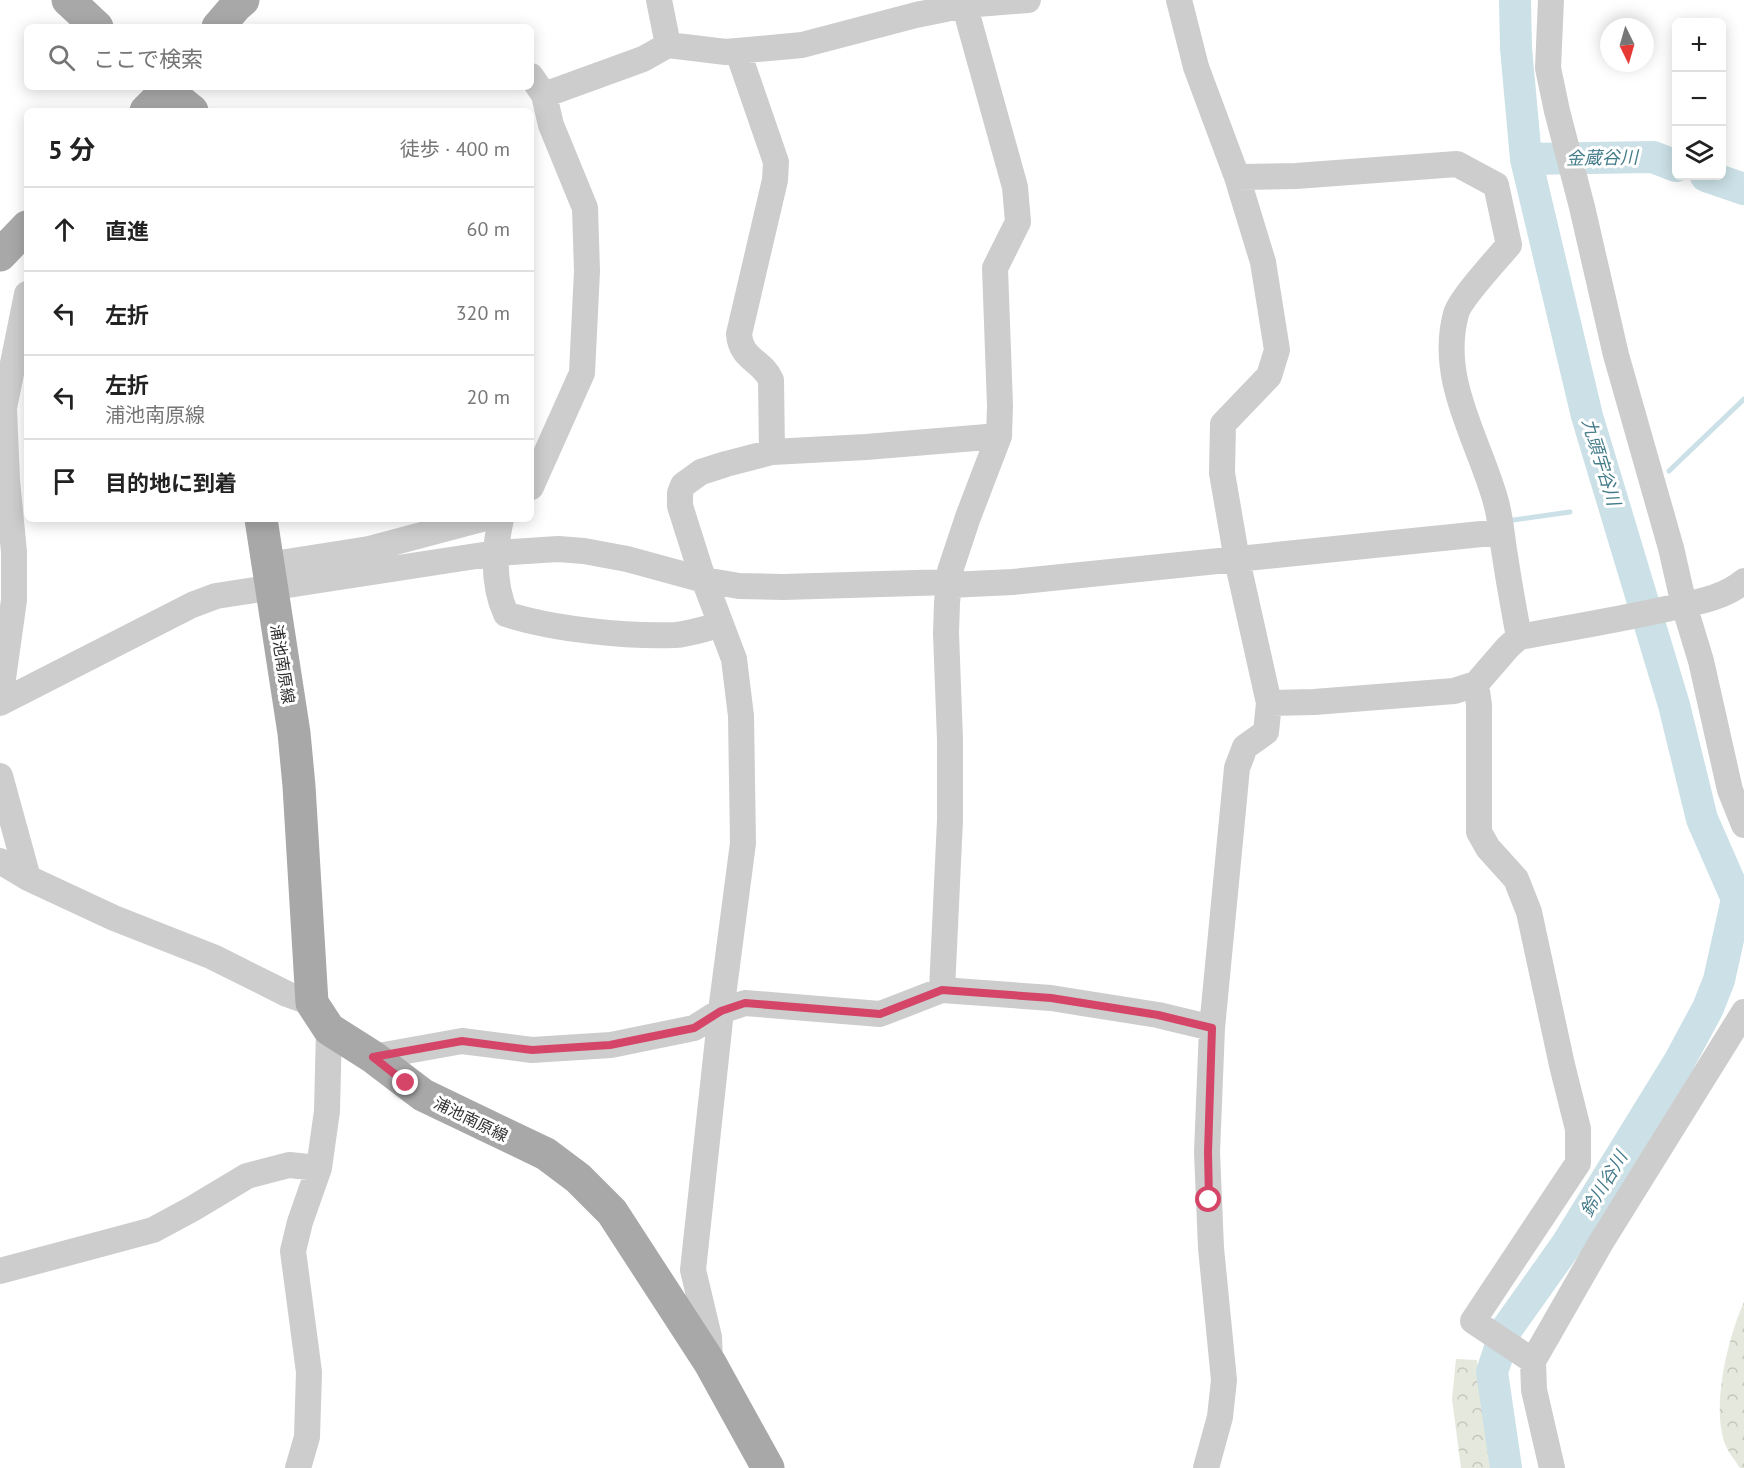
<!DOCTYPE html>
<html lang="ja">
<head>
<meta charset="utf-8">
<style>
  body { margin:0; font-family:"PT Sans","Noto Sans JP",sans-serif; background:#f6f6f6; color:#222 }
  .controls { position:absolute; right:18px; top:18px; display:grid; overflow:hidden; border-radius:9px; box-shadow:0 3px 15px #0003 }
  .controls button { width:54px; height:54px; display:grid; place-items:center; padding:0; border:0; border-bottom:2px solid #e0e0e0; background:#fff; color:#222; font:30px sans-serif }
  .compass { position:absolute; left:1600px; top:18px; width:54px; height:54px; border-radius:50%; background:#fff; box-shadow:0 3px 15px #0003; rotate:175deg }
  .stop { position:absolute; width:18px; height:18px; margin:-14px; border:4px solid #d44568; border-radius:50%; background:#fff }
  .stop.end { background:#d44568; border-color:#fff; box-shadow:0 2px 6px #0008 }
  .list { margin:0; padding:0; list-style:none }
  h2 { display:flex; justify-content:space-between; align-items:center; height:78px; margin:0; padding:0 24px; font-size:26px }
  h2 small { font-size:20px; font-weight:400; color:#767676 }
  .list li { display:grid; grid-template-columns:39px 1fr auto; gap:18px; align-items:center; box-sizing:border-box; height:84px; padding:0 24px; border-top:2px solid #e0e0e0 }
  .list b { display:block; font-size:22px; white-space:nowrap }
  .list p { margin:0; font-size:20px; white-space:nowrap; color:#767676 }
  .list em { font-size:20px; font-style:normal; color:#767676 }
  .icon { flex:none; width:33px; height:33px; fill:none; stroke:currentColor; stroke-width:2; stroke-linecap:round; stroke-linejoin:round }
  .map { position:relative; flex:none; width:1744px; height:1468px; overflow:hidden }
  .search { position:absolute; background:#fff; box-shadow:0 3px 15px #0003; left:24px; top:24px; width:510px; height:66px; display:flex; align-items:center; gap:15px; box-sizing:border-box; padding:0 21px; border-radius:9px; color:#767676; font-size:22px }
  .panel { position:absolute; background:#fff; box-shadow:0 3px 15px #0003; left:24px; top:108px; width:510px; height:414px; border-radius:9px }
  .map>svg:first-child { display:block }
  .forest { fill:url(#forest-crowns) }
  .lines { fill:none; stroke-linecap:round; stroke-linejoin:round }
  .stream { stroke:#cbe1e7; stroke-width:5 }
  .river { stroke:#cbe1e7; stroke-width:32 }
  .minor { stroke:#cdcdcd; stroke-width:26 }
  .major { stroke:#a8a8a8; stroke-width:33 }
  .route { stroke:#d44568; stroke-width:8 }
  .labels { text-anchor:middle; stroke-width:6; stroke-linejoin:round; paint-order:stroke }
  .street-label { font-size:16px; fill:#303030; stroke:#fff }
  .water-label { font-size:18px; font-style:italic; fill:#457c8a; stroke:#fff }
</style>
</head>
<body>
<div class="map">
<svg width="1744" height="1468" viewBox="0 0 1744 1468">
  <defs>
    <pattern id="forest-crowns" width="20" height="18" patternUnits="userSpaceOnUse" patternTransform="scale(1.5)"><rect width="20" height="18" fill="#e5e8dc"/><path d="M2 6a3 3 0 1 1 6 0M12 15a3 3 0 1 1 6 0" fill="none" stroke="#c5c7bd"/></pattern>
  </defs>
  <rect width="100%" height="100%" fill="#fff"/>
  <path class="forest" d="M1744,1302V1468H1740C1735,1460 1728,1452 1725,1444C1711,1407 1728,1337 1744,1302Z
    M1456,1359L1477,1360L1490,1468H1461L1452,1399Z"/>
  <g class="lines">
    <path class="stream" d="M1669,471L1744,399
      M1506,521L1570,512"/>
    <path class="river" d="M1515,0L1516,48L1526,159L1587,416L1674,705L1702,819L1737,899L1744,909
      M1526,159L1653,157L1676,166
      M1706,176L1744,189
      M1506,1468L1492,1372L1506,1330L1567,1244L1679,1062L1708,1008L1719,980L1737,899"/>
    <path class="minor" d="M659,0L668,45L726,52L802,45L916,15L965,5L1028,0
      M1179,0L1196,67L1237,177L1263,262L1277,350L1269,376L1223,424L1222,473L1237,560L1269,703L1266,732L1245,747L1237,768L1212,1028L1207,1152L1211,1248L1224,1380L1220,1417L1206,1468
      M1551,0L1548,68L1557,111L1582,207L1616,355L1671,548L1684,605L1701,661L1730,790L1744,825
      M738,52L776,162L775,180L739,334C741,360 762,360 771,380L772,452
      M531,76L544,95L551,125L585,208L587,271L582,373L531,487
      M544,95L643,59L668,45
      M1237,177L1296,176L1457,164L1496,185L1509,245C1498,258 1459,300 1456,314C1438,380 1479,440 1496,502C1501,520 1502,539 1505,556C1509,583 1514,610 1519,637
      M501,519C494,550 493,585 506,614C551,629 628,637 675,635C690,634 706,628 721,625
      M267,565L369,549L482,519
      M949,585L1013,582L1501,532
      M1476,684L1479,705V832L1488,848L1516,879L1529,912L1562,1065L1578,1129V1163L1473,1321L1533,1361
      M0,700L14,600V552L7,480L4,408L27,294
      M0,703L192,605L216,596L496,553L558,549L584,551L627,559L704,580L739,586L783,587L949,582
      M1269,703L1314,702L1454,691L1476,684L1508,647L1519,637C1568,628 1617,620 1666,609C1692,603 1723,599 1744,581
      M0,776L28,878
      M0,861L28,878L114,918L213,957L287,994L312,1003
      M942,990L950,820V740L946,633L947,603L950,571L968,517L999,436L1000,406L995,268L1018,222L1015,187L963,0
      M373,1057L462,1041L532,1050L611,1045L694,1028L721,1011L745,1003L880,1014L942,990L1051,998L1158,1015L1212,1028
      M0,1271L153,1230L192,1209L247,1176L289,1165L319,1168
      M710,1362L709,1337L693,1270L721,1011L743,843L741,716L734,659L700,569L680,506V493L683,485L701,472L726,464L772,452L866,447L999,436
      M298,1468L307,1437L309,1372L293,1251L300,1222L319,1168L327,1111L329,1029
      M1552,1468L1534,1390L1533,1361L1600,1244L1744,1012"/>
    <path class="major" d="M68,0L97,27
      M218,27L236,6L243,0
      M162,87L192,111
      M146,111L170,87
      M0,255L27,227
      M261,519L294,733L299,786L312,1003L329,1029L373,1057L423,1095L546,1154L578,1178L612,1212L710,1363L768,1468"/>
  </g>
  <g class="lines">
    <path class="route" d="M406,1083L373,1057L462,1041L532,1050L610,1045L694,1028L721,1011L745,1003L880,1014L942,990L1051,998L1158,1015L1212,1028L1208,1152L1209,1200"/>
  </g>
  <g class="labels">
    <g class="street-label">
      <text transform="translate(283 664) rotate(81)" y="6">浦池南原線</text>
      <text transform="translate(471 1119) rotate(26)" y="6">浦池南原線</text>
    </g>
    <g class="water-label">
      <text transform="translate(1602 158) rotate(-1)" y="6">金蔵谷川</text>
      <text transform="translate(1601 462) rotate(73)" y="6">九頭宇谷川</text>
      <text transform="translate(1604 1184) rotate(-59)" y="6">鈴川谷川</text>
    </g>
  </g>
</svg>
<div class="controls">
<button>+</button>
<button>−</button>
<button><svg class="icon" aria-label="layers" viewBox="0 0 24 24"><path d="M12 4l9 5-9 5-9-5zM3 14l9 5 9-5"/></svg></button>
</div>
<svg class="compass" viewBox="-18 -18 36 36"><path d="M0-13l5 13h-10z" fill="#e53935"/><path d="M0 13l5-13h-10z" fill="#767676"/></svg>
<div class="stop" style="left:1209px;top:1200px"></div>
<div class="stop end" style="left:406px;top:1083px"></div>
<div class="search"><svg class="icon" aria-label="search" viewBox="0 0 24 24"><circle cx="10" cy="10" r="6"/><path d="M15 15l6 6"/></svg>ここで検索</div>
<section class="panel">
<h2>5 分<small>徒歩 · 400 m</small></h2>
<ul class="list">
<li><svg class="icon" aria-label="ahead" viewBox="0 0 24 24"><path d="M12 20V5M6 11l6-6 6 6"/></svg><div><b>直進</b></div><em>60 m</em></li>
<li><svg class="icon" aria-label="left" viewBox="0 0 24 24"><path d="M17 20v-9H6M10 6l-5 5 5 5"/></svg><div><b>左折</b></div><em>320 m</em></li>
<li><svg class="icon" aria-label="left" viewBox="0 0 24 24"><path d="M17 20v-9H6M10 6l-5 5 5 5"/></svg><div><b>左折</b><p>浦池南原線</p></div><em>20 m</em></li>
<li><svg class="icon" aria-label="arrive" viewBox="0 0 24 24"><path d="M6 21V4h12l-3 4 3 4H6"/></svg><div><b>目的地に到着</b></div></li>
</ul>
</section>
</div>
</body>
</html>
